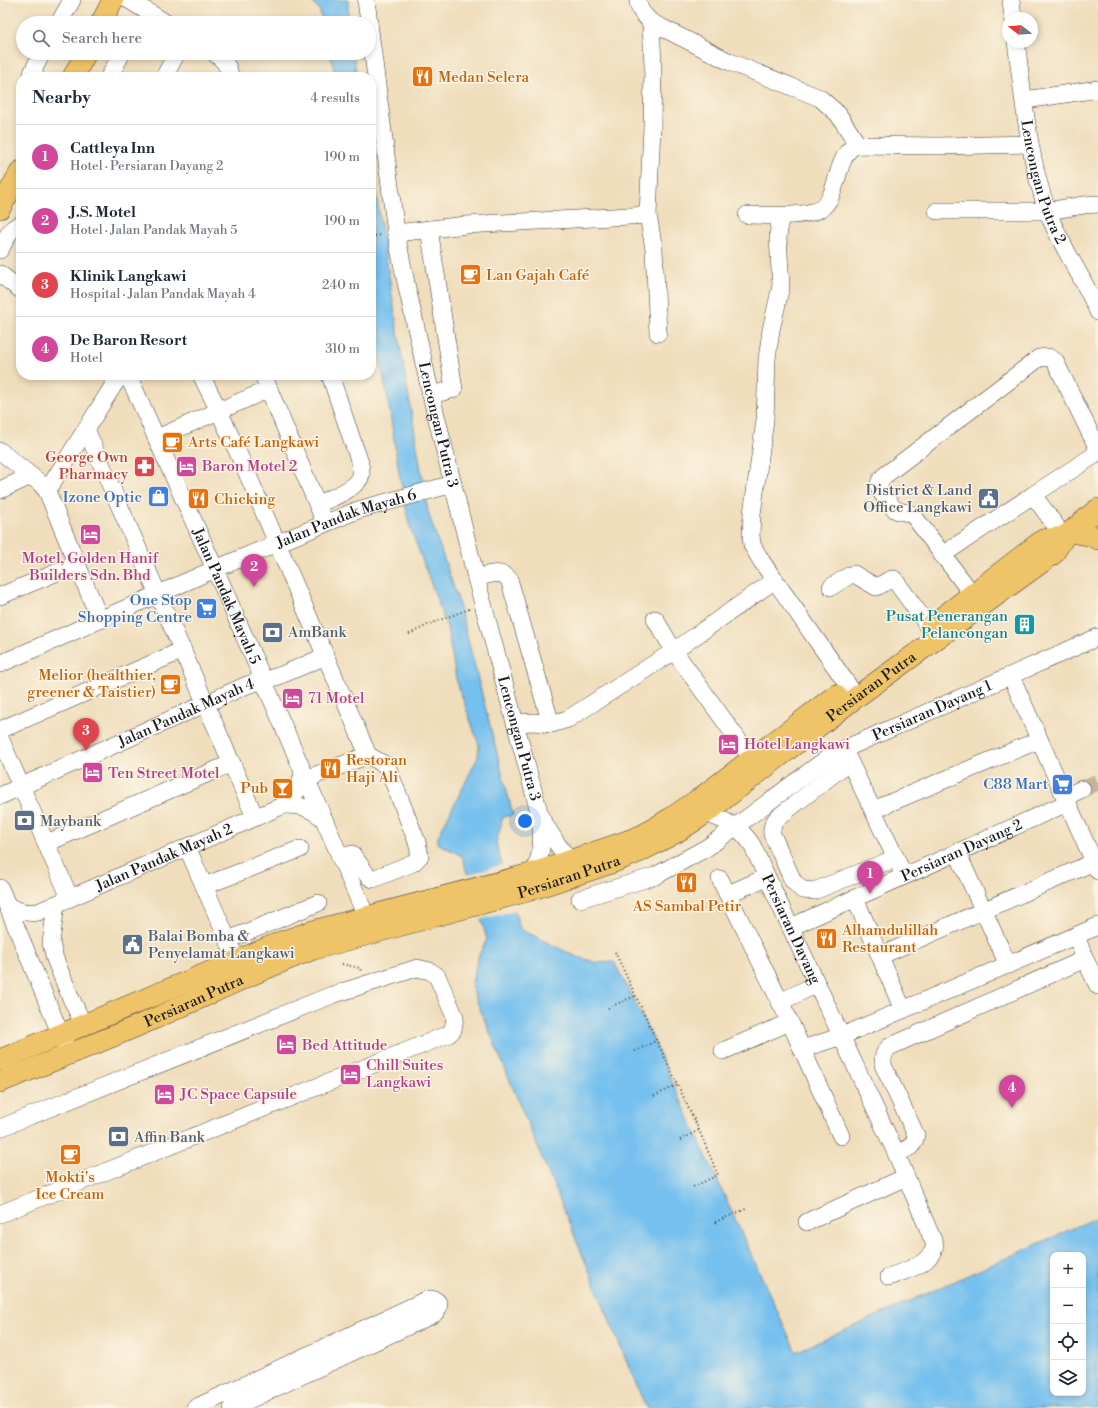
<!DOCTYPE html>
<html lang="en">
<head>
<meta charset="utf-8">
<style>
  body { margin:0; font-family:"Libre Bodoni",serif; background:#f2f2f3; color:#1f2937 }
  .controls { position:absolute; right:12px; bottom:12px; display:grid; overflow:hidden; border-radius:8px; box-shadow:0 2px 6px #0003 }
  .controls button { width:36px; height:36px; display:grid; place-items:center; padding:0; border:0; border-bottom:1px solid #e0e1e3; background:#fff; color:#1f2937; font:20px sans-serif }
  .compass { position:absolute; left:1002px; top:12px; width:36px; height:36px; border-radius:50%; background:#fff; box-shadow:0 2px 6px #0003; rotate:287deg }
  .you { position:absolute; left:525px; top:821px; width:14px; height:14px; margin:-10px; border:3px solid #fff; border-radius:50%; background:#1a73e8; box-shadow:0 0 0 6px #1a73e833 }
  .badge { display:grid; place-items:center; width:26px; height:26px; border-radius:50%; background:#2563eb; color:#fff; font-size:13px; font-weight:700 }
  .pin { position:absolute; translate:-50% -33px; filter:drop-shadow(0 1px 2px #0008) }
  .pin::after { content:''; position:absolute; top:21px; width:14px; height:12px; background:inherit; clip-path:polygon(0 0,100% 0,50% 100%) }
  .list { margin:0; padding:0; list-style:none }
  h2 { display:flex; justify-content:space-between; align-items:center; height:52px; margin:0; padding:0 16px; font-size:17px }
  h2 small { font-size:13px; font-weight:400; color:#747a83 }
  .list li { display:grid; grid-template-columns:26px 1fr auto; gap:12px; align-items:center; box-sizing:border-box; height:64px; padding:0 16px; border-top:1px solid #e0e1e3 }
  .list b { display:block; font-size:15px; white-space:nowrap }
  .list p { margin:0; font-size:13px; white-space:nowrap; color:#747a83 }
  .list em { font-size:13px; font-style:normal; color:#747a83 }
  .icon { flex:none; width:22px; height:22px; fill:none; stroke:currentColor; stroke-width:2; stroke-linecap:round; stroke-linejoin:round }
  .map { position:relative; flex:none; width:1098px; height:1408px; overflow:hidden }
  .search { position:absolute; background:#fff; box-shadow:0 2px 6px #0003; left:16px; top:16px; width:360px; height:44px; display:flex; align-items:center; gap:10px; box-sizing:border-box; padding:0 14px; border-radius:22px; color:#747a83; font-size:15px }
  .panel { position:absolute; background:#fff; box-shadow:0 2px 6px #0003; left:16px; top:72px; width:360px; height:308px; border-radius:16px }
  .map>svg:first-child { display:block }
  .water { fill:#74c0ee; stroke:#486e85; fill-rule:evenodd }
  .pier { fill:#efddbb }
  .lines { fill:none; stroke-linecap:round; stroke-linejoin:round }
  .minor-tunnel { stroke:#c5b69b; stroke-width:17; stroke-dasharray:17 8; stroke-linecap:butt }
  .minor-casing { stroke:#3c3934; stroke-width:18 }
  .major-casing { stroke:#3c3934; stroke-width:22 }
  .path { stroke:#3c3934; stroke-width:2; stroke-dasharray:1 3; stroke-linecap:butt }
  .minor { stroke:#fff; stroke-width:17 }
  .major { stroke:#efc469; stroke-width:21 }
  .labels { text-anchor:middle; stroke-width:3; stroke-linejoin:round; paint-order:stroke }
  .food-label { font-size:15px; fill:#c56008; stroke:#fcf5e5; text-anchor:start }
  .street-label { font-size:15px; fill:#1c1c1c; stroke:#fcf5e5 }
  .health-label { font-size:15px; fill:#be3a42; stroke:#fcf5e5; text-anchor:end }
  .hotel-label { font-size:15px; fill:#b23c85; stroke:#fcf5e5; text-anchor:start }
  .service-label { font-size:15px; fill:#4e5e75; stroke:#fcf5e5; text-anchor:start }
  .shop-label { font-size:15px; fill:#366cbe; stroke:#fcf5e5; text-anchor:end }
  .culture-label { font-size:15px; fill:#0d838f; stroke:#fcf5e5; text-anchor:end }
</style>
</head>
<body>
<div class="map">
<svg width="1098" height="1408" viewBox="0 0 1098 1408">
  <rect width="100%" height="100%" fill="#fcf5e5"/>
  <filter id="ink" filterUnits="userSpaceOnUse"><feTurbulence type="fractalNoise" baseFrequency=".025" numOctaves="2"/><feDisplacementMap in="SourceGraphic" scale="8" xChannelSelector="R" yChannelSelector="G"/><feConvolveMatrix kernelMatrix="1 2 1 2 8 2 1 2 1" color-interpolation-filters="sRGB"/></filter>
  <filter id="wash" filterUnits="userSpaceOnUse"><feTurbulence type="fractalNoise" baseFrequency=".012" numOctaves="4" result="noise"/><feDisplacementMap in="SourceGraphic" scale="16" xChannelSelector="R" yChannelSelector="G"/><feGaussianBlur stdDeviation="0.9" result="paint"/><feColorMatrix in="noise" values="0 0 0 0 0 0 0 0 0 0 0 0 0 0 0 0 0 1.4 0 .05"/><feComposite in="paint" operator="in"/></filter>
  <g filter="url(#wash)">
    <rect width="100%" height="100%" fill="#efddbb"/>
    <path class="water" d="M310,0H348V23H323L319,9Z
      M330,53H353L357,77H336Z
      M371,162L397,326L428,512L457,597L513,815L503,817L496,843L519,926L522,930L575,956L597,963L614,962L644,1020L796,1352L1098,1217V1408H646L471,987L478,957L487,939L462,856L437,843L438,837L478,757L479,745L456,679L447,627L409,524L399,473L388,400L371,315ZM1053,1255H1083V1393H1053Z"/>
    <path class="pier" d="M504,864L517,910L479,920L466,875Z"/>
  </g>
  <g filter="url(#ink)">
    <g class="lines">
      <path class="minor-tunnel" d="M1082,789L1098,782"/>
      <defs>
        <g id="minor">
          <path d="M129,0L166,23"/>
          <path d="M366,0L369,23"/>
          <path d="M638,0C638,10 644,15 651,22L730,62L820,98L838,114L858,145"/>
          <path d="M1011,0L1013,18"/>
          <path d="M651,22L653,66L652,127L648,215L654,249L658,333"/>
          <path d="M59,23L72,0"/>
          <path id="s1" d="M369,23L396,233L406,283L431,395L476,578L541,819C542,842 543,850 534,873"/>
          <path id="s2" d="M1016,42C1024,99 1028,158 1048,212C1061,247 1084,278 1098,312"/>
          <path d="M214,53C223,59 230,66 230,77"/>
          <path d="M36,77L32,73L42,53"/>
          <path d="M109,77L122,53"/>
          <path d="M164,77L177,53"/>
          <path d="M1025,100L1098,89"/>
          <path d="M937,211H1047L1084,205L1098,204"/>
          <path d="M747,215C767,215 803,218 820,209C840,198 835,150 858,145L938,146L1030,144"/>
          <path d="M780,216L778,238L781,286L771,330L767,359L765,420L752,514L751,535L752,545L762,562L848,685"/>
          <path d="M429,229L454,389L431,395"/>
          <path d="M396,233L466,225L648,215"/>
          <path d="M0,250C5,242 10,225 21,225"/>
          <path d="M0,274L21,290"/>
          <path id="s3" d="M126,375L133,386L215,569L366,916"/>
          <path d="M201,375L219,411L244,466L368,755L387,766L417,842L420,856L413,863L373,879L368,876L352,854L340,858"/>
          <path d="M263,375L325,523"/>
          <path d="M86,429L255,817"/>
          <path d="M157,438L269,389"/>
          <path d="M0,451L40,483L47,491L100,620"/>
          <path d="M0,490L31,476"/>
          <path d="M47,491L120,375"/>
          <path d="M318,504C329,499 359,488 361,475C362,472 360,467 360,463L330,375"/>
          <path d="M942,555L1033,495"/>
          <path d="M476,578C488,575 500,569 509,579L551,724"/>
          <path d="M831,587L850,575L854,574L876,587C883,585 887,579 894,579L929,627"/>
          <path d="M972,594L913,515C907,512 899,512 894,509C892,507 890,503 888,501C881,492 874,486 884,476L1039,358L1048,357L1055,361L1096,445V451L1093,456L1033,495L1064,537"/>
          <path d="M0,596L77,564"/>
          <path d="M655,619L674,651L752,759"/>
          <path id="s4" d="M0,664L215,569L358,510L453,484"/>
          <path d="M1011,676L1098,871"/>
          <path d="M516,723L534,722L551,724L568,719L674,651L775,580"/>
          <path d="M0,730L183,650"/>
          <path d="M0,738L70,898"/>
          <path d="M845,752L900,867"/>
          <path d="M849,762L777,818C773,823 771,828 772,834L793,881L802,890L814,891L896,858"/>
          <path d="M306,779L368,755"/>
          <path id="s5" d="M0,796L247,685L279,676L326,656"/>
          <path d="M1065,797L1082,789"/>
          <path d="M284,805C303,805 309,808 324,819"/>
          <path d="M873,810L1039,740"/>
          <path id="s6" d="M706,813C727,822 739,825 752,845L896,1153L935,1245C931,1265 906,1270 889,1277"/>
          <path d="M542,820L558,845L570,861"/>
          <path d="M47,843L232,763"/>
          <path d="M187,847L237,961"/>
          <path d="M957,852L1008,965"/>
          <path d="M720,879L790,1022L841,1136"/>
          <path d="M204,886L300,849"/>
          <path d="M0,888L65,1045"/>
          <path d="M728,894L767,877"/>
          <path d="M855,898L903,1010"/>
          <path id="s7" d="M580,899L655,876L708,847L833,754L1098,637"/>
          <path d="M56,904L51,943L55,959L70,996L84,1026"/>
          <path id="s8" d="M7,905C17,911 26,914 38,912L284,805C297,794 300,788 303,772"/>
          <path id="s9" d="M791,927L1067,803"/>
          <path d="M1076,936L1085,959L1098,986"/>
          <path d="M228,940L318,903"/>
          <path d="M880,956L1094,862"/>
          <path d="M780,1002L817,984"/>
          <path d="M802,1049L842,1036L1098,926"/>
          <path d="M723,1051L790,1022"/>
          <path d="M0,1128L332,995L417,968L430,971L437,976L455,1017L453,1030L449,1034L0,1214"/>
          <path d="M896,1153C908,1148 913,1149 916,1135L883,1065C883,1057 883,1053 889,1047L1085,959"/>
          <path d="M807,1222L906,1177"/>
          <path d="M195,1408L428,1299C439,1298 442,1306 434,1314L232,1408"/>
        </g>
        <g id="major">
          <path d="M101,23L113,0"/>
          <path d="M73,77L86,53"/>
          <path d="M0,208L21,171"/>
          <path d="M1070,532L1090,535L1098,539"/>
          <path d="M931,626L1043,540L1064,537"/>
          <path d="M0,1060L281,942L313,931L534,873L619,844L643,835L671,818L699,799L836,695"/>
          <path id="s10" d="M0,1082C53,1061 106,1040 158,1017C210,994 261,969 314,949L524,892L611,863L639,852L677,832L706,813L855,698L1053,554L1064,537L1098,509"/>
        </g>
      </defs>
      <use href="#minor" class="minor-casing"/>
      <use href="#major" class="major-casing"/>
      <path class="path" d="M371,237L382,235
        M409,634L430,624L469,609
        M615,952L699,1130L718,1175L691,1188
        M342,964L360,968L361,972
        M608,1008L635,996
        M635,1051L656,1041
        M654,1096L677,1085
        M680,1140L699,1130
        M715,1222L746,1209"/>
      <use href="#minor" class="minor"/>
      <use href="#major" class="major"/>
    </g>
  </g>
  <defs>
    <symbol id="restaurant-square" viewBox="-11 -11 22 22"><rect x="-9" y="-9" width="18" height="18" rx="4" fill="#e8710a" stroke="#fcf5e5"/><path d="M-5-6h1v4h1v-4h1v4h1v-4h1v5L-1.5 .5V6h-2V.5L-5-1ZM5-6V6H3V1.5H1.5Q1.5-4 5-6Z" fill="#fff"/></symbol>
    <symbol id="cafe-square" viewBox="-11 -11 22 22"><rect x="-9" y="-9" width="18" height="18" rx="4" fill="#e8710a" stroke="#fcf5e5"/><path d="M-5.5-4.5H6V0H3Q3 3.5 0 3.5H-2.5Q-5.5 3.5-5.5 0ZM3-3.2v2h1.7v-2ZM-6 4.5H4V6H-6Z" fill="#fff"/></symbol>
    <symbol id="pharmacy-square" viewBox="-11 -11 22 22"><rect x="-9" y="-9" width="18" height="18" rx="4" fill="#e0444e" stroke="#fcf5e5"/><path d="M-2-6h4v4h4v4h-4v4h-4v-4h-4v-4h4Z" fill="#fff"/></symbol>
    <symbol id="hotel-square" viewBox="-11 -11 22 22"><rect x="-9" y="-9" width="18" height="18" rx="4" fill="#d1479c" stroke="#fcf5e5"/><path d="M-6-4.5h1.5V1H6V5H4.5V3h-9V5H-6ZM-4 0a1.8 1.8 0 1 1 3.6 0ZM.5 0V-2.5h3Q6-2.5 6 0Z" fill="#fff"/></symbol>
    <symbol id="shop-square" viewBox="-11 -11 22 22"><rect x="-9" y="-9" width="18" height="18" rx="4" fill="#3f7fe0" stroke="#fcf5e5"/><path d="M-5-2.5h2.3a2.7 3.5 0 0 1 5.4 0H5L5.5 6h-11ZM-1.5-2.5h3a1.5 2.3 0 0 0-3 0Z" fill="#fff"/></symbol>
    <symbol id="civic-square" viewBox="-11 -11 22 22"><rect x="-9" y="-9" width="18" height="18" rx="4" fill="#5c6f8a" stroke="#fcf5e5"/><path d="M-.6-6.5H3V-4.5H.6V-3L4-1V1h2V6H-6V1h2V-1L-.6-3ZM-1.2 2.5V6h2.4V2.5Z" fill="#fff"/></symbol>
    <symbol id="supermarket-square" viewBox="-11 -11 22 22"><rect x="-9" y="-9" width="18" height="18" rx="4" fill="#3f7fe0" stroke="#fcf5e5"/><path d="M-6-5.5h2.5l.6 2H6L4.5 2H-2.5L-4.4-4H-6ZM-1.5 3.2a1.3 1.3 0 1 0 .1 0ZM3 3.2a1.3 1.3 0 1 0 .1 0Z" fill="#fff"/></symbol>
    <symbol id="building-square" viewBox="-11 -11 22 22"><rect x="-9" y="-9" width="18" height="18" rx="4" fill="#0f9aa8" stroke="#fcf5e5"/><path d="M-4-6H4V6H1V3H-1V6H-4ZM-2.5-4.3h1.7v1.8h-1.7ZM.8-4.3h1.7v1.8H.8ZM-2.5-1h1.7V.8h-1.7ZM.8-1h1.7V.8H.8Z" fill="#fff"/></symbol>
    <symbol id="bank-square" viewBox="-11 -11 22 22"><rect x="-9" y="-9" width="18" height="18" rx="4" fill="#5c6f8a" stroke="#fcf5e5"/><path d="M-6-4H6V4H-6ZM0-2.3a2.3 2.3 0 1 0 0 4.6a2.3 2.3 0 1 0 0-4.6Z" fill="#fff"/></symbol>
    <symbol id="bar-square" viewBox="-11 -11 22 22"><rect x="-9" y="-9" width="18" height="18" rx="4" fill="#e8710a" stroke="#fcf5e5"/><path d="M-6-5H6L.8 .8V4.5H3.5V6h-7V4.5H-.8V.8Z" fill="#fff"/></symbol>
  </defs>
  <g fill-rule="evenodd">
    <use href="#restaurant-square" x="410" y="64" width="25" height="25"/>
    <use href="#cafe-square" x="458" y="262" width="25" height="25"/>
    <use href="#cafe-square" x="160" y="430" width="25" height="25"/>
    <use href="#pharmacy-square" x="132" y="454" width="25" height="25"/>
    <use href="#hotel-square" x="174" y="454" width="25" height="25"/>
    <use href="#shop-square" x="146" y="484" width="25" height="25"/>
    <use href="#restaurant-square" x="186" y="486" width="25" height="25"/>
    <use href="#civic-square" x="976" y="486" width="25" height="25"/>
    <use href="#hotel-square" x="78" y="522" width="25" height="25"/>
    <use href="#supermarket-square" x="194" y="596" width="25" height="25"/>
    <use href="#building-square" x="1012" y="612" width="25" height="25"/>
    <use href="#bank-square" x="260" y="620" width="25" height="25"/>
    <use href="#cafe-square" x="158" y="672" width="25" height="25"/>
    <use href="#hotel-square" x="280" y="686" width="25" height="25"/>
    <use href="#hotel-square" x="716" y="732" width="25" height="25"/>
    <use href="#restaurant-square" x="318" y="756" width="25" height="25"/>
    <use href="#hotel-square" x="80" y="760" width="25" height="25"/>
    <use href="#supermarket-square" x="1050" y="772" width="25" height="25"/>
    <use href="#bar-square" x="270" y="776" width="25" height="25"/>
    <use href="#bank-square" x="12" y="808" width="25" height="25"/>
    <use href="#restaurant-square" x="674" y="870" width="25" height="25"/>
    <use href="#restaurant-square" x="814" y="926" width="25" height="25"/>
    <use href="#civic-square" x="120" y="932" width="25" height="25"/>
    <use href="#hotel-square" x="274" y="1032" width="25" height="25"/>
    <use href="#hotel-square" x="338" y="1062" width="25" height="25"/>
    <use href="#hotel-square" x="152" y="1082" width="25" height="25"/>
    <use href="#bank-square" x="106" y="1124" width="25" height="25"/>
    <use href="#cafe-square" x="58" y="1142" width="25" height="25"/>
  </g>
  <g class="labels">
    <g class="food-label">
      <text x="438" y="82">Medan Selera</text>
      <text x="486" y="280">Lan Gajah Café</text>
      <text x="188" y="447">Arts Café Langkawi</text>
      <text x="214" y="504">Chicking</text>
      <text x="156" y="680" text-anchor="end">Melior (healthier,<tspan x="156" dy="17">greener &amp; Taistier)</tspan></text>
      <text x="346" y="765">Restoran<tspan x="346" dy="17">Haji Ali</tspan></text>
      <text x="268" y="793" text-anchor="end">Pub</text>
      <text x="687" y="911" text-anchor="middle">AS Sambal Petir</text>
      <text x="842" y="935">Alhamdulillah<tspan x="842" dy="17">Restaurant</tspan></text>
      <text x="70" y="1182" text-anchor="middle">Mokti's<tspan x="70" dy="17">Ice Cream</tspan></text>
    </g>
    <g class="street-label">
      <text dy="5" stroke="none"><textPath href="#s2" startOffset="143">Lencongan Putra 2</textPath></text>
      <text dy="5" stroke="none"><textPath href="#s1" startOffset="408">Lencongan Putra 3</textPath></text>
      <text dy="5" stroke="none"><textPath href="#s4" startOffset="376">Jalan Pandak Mayah 6</textPath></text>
      <text dy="5" stroke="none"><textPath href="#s3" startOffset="243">Jalan Pandak Mayah 5</textPath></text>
      <text dy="5" stroke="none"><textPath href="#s10" startOffset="966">Persiaran Putra</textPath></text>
      <text dy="5" stroke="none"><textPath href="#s7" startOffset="403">Persiaran Dayang 1</textPath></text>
      <text dy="5" stroke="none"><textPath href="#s5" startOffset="204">Jalan Pandak Mayah 4</textPath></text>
      <text dy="5" stroke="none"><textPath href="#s1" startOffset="732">Lencongan Putra 3</textPath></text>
      <text dy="5" stroke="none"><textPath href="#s9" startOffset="187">Persiaran Dayang 2</textPath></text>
      <text dy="5" stroke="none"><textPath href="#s8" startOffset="170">Jalan Pandak Mayah 2</textPath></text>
      <text dy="5" stroke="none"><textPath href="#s10" startOffset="606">Persiaran Putra</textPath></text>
      <text dy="5" stroke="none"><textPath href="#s6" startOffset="150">Persiaran Dayang</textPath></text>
      <text dy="5" stroke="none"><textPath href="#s10" startOffset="210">Persiaran Putra</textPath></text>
    </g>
    <g class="health-label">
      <text x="128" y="462">George Own<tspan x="128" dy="17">Pharmacy</tspan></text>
    </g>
    <g class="hotel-label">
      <text x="202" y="471">Baron Motel 2</text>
      <text x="90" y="563" text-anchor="middle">Motel, Golden Hanif<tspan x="90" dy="17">Builders Sdn. Bhd</tspan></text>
      <text x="308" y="703">71 Motel</text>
      <text x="744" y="749">Hotel Langkawi</text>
      <text x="108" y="778">Ten Street Motel</text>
      <text x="302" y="1050">Bed Attitude</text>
      <text x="366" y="1070">Chill Suites<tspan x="366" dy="17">Langkawi</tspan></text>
      <text x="180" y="1099">JC Space Capsule</text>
    </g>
    <g class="service-label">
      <text x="972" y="495" text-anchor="end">District &amp; Land<tspan x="972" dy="17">Office Langkawi</tspan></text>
      <text x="288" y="637">AmBank</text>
      <text x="40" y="826">Maybank</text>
      <text x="148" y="941">Balai Bomba &amp;<tspan x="148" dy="17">Penyelamat Langkawi</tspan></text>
      <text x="134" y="1142">Affin Bank</text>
    </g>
    <g class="shop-label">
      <text x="142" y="502">Izone Optic</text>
      <text x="192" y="605">One Stop<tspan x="192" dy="17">Shopping Centre</tspan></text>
      <text x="1048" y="789">C88 Mart</text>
    </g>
    <g class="culture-label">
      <text x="1008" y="621">Pusat Penerangan<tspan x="1008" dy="17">Pelancongan</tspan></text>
    </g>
  </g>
</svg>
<div class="controls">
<button>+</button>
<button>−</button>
<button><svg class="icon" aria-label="locate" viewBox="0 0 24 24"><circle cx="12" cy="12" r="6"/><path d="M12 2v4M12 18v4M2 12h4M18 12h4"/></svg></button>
<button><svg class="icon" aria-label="layers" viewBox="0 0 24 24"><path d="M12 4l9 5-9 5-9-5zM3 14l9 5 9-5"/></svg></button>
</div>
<svg class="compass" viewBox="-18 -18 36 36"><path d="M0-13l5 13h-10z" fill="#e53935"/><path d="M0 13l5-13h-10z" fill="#747a83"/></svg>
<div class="you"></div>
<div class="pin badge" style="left:870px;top:894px;background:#d1479c">1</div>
<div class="pin badge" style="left:254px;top:587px;background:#d1479c">2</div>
<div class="pin badge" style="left:86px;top:751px;background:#e0444e">3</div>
<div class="pin badge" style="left:1012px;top:1108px;background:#d1479c">4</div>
<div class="search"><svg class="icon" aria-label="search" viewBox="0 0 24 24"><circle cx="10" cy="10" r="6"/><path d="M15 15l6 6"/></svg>Search here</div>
<section class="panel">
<h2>Nearby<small>4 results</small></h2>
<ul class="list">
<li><span class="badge" style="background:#d1479c">1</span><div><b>Cattleya Inn</b><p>Hotel · Persiaran Dayang 2</p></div><em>190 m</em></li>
<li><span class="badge" style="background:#d1479c">2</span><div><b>J.S. Motel</b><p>Hotel · Jalan Pandak Mayah 5</p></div><em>190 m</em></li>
<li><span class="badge" style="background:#e0444e">3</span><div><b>Klinik Langkawi</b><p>Hospital · Jalan Pandak Mayah 4</p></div><em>240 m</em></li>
<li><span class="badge" style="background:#d1479c">4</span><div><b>De Baron Resort</b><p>Hotel</p></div><em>310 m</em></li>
</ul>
</section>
</div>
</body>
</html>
